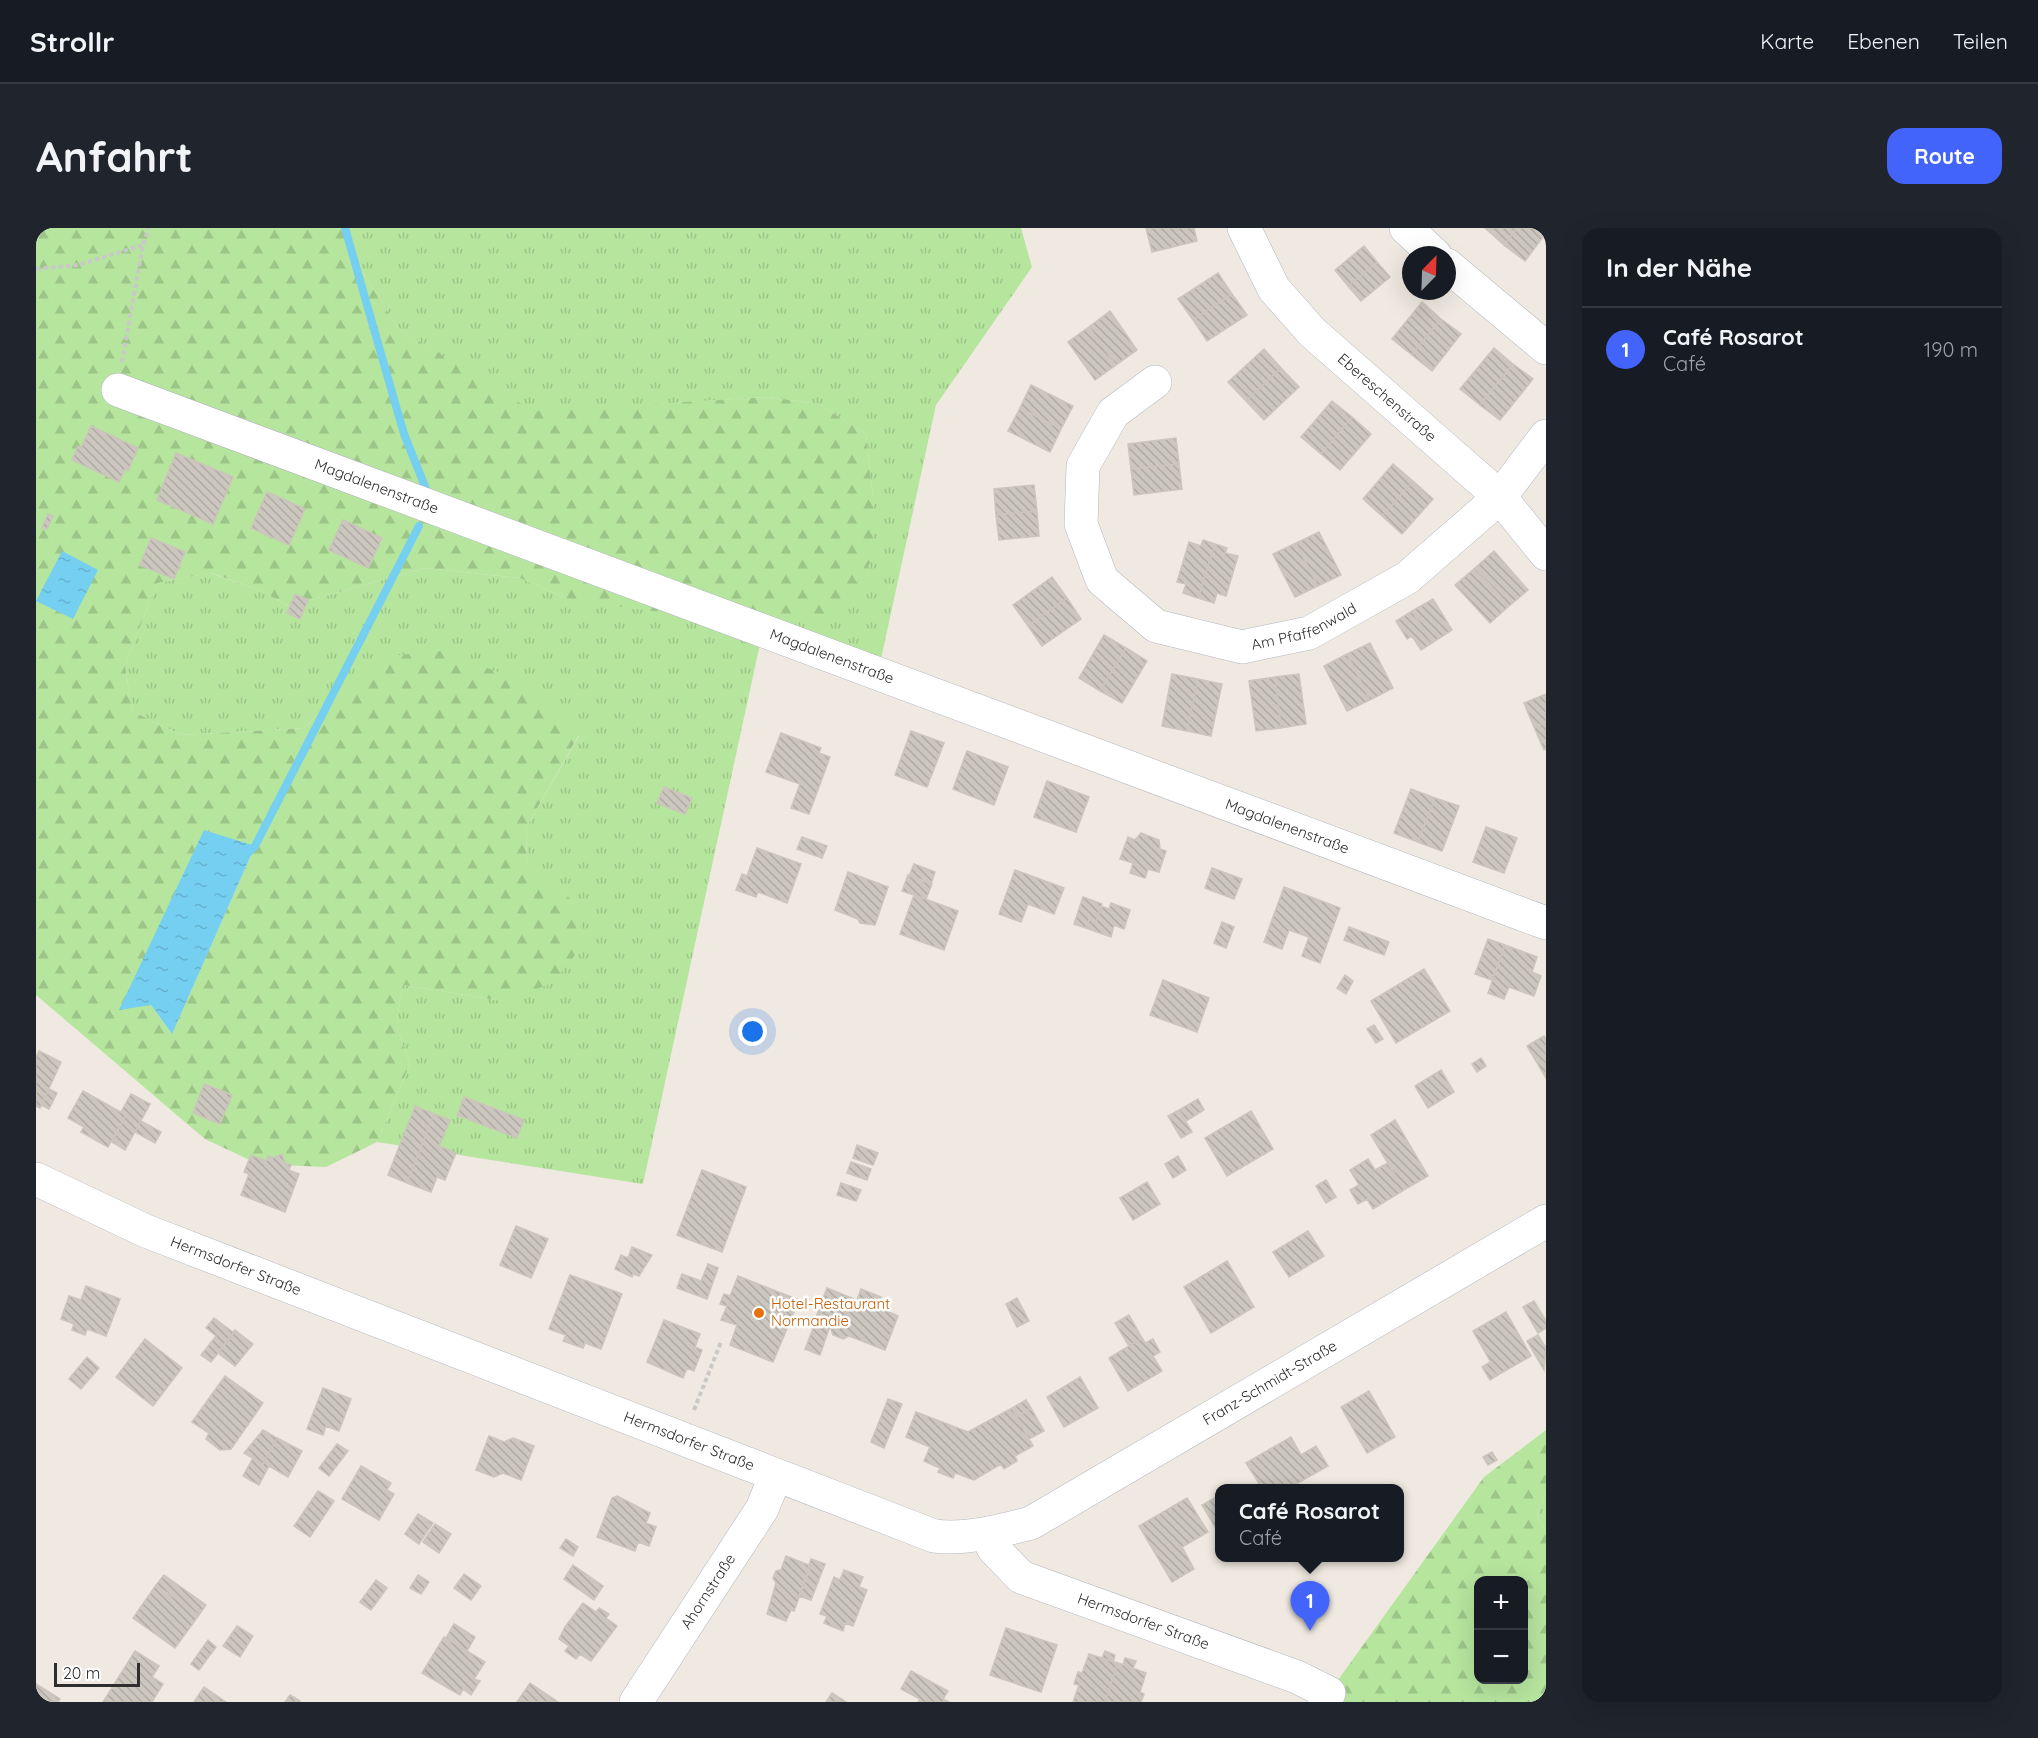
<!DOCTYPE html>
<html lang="de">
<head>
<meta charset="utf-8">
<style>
  body { margin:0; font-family:Quicksand,sans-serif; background:#20242c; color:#f1f3f6 }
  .controls { position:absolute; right:18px; bottom:18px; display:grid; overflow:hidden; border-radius:12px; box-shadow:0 6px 24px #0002 }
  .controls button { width:54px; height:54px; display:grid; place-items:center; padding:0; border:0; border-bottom:2px solid #363941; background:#171b24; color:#f1f3f6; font:30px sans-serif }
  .compass { position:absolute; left:1366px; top:18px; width:54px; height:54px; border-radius:50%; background:#171b24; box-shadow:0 6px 24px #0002; rotate:23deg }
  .scale { position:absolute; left:18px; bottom:15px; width:86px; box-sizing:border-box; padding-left:6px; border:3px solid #2e2e2e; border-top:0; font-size:16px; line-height:21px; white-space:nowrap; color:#2e2e2e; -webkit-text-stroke:4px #fff; paint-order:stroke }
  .you { position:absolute; left:717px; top:804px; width:21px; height:21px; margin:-15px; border:4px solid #fff; border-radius:50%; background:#1a73e8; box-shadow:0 0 0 9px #1a73e833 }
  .badge { display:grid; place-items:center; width:39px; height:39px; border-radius:50%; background:#4264fb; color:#fff; font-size:20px; font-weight:700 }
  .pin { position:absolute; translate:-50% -50px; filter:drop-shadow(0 2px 3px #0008) }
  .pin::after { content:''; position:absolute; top:32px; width:21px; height:18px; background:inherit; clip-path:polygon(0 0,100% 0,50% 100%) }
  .popup { position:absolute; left:1179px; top:1256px; width:189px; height:78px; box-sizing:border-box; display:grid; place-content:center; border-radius:12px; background:#171b24; filter:drop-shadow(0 2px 4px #0005); font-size:20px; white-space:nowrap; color:#9ea1a6 }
  .popup b { font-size:22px; color:#f1f3f6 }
  .popup::after { content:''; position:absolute; left:50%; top:100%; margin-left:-12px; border:12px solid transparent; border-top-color:#171b24 }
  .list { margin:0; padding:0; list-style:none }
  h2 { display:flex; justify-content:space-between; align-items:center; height:78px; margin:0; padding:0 24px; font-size:26px }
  h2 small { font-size:20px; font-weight:400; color:#9ea1a6 }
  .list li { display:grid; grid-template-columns:39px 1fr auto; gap:18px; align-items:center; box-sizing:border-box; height:84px; padding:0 24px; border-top:2px solid #363941 }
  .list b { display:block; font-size:22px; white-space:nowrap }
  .list p { margin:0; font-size:20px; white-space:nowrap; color:#9ea1a6 }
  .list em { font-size:20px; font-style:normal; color:#9ea1a6 }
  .map { position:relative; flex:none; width:1510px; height:1474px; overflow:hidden; border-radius:18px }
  header { display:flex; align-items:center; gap:36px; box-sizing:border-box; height:84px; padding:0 30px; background:#171b24; border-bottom:2px solid #363941 }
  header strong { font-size:28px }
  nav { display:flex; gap:33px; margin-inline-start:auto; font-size:21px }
  .intro { display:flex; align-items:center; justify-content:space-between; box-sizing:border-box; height:144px; padding:0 36px }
  h1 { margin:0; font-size:42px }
  .button { padding:15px 27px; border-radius:18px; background:#4264fb; color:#fff; font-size:21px; font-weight:700 }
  main { display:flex; gap:36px; padding:0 36px }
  aside { flex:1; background:#171b24; border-radius:18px; box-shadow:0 6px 24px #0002 }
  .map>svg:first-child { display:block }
  .grass { fill:url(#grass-tufts) }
  .forest { fill:url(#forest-firs); fill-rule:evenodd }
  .water { fill:url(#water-ripples) }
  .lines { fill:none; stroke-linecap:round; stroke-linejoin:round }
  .stream { stroke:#75cff0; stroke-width:8 }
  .building { fill:url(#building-back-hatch); stroke:#cbc5ba; stroke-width:1.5 }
  .minor-casing { stroke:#b4b7c1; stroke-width:34 }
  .path { stroke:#c9c9c9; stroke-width:4; stroke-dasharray:4.5 3; stroke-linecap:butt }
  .minor { stroke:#fff; stroke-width:33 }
  .food-dot { fill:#e8710a; stroke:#fff; stroke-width:2 }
  .labels { text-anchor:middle; stroke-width:5; stroke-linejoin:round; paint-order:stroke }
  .street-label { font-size:15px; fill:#2e2e2e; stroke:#fff }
  .food-label { font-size:15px; fill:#c56008; stroke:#fff; text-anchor:start }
</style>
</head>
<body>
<header>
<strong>Strollr</strong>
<nav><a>Karte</a><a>Ebenen</a><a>Teilen</a></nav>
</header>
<div class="intro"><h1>Anfahrt</h1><a class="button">Route</a></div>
<main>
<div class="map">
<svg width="1510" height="1474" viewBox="0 0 1510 1474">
  <defs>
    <pattern id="grass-tufts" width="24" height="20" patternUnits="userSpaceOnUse" patternTransform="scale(1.5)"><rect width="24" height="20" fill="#b6e59e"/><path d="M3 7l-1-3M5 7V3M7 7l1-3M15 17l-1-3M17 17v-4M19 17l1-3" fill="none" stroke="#9dc588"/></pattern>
    <pattern id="forest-firs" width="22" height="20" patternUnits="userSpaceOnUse" patternTransform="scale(1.5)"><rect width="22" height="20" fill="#b6e59e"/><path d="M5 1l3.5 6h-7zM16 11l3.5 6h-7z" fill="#9dc588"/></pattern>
    <pattern id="water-ripples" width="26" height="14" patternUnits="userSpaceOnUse" patternTransform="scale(1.5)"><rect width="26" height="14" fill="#75cff0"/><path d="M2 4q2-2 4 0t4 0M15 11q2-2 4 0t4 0" fill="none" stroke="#66b2ce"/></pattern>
    <pattern id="building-back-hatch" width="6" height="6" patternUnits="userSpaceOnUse" patternTransform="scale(1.5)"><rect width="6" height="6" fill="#cbc7bf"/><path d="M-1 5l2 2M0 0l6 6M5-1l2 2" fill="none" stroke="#afaba4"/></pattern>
  </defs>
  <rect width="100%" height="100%" fill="#efe9e1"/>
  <path class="grass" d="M307,0H985L996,39L900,177L842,445L727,402L607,956L341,914L374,836L360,797L367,757L467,773L541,675L490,641L491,598L543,508L303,465L268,500L145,507L96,483L89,437L121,355L174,345L221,361L253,378L389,340L484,350L534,372L837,331V269L830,206L783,176L733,169L497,184L362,100L312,22Z
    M1510,1263V1304L1501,1289Z"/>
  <path class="forest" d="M0,0H307L312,22L362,100L497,183L733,169L783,176L830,206L837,269V331L794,393L616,383L534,372L484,350L389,340L253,378L221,361L175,345L121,355L89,437L96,483L145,507L268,500L303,465L362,427L406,423L478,450L543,507L491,598L490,640L541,675L547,717L517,755L467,773L367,757L360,797L374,836L341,914L290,939L222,936L169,911L0,767ZM219,618L136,805H135L115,777Z
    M1510,1202V1263L1501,1289L1510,1304V1474H1302V1452L1448,1249ZM1442,1352H1488V1452H1442Z"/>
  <path class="water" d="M26,323L62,342L37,391L0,373Z
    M168,602L219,618L136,806L115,777L83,782Z"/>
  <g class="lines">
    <path class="stream" d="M309,0L368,206L392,266
      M213,624L219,618L383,298"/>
  </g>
  <path class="building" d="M1110,0H1158L1161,13L1116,24Z
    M1449,0H1481L1468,17Z
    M1481,0H1510V5L1489,33L1468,17Z
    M1328,18L1341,34L1312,58L1299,42Z
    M1341,34L1354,49L1325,73L1312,58Z
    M1182,45L1196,66L1157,92L1142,71Z
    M1196,66L1211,87L1171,113L1157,92Z
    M1386,74L1405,91L1376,127L1356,111Z
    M1074,83L1101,122L1080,137L1053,99Z
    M1405,91L1425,106L1396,143L1376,127Z
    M1053,99L1080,137L1059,152L1032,114Z
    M1458,120L1477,136L1444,177L1424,161Z
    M1228,121L1245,140L1210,173L1192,154Z
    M1477,136L1497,151L1464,192L1444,177Z
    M1245,140L1263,159L1228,192L1210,173Z
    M995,157L1037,178L1025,201L984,180Z
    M1296,173L1316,189L1285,226L1265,209Z
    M984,180L1025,201L1014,224L972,203Z
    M1316,189L1335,206L1304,242L1285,226Z
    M55,198L102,220L92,243L89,241L83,254L36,232L42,218L45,220Z
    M1140,210L1143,236L1095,241L1092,216Z
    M140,225L197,249L177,296L121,272Z
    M1143,236L1146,261L1098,267L1095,241Z
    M1357,236L1377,253L1346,288L1327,271Z
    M1377,253L1397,271L1366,306L1346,288Z
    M998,257L1001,283L960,287L958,261Z
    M231,264L269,281L253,317L215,300Z
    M1001,283L1003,308L963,312L960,287Z
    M12,286L17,288L11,301L6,299Z
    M307,292L346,310L332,340L293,322Z
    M1283,304L1305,347L1282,358L1260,315Z
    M115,310L149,324L138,351L104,337Z
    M1167,312L1179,316L1162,370L1147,365L1150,356L1141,354L1153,314L1165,318Z
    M1260,315L1282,358L1259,369L1237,326Z
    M1179,316L1191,320L1189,325L1202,328L1190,368L1181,365L1178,375L1162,370Z
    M1458,323L1492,362L1473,378L1439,340Z
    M1439,340L1473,378L1454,395L1419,357Z
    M1016,349L1031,370L992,398L977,377Z
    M259,366L272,372L264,391L251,385Z
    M1031,370L1045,391L1006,418L992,398Z
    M1397,371L1416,402L1396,415L1376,383Z
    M1376,383L1396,415L1385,422L1376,408L1371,411L1360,393Z
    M1068,407L1090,420L1064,463L1043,450Z
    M1334,415L1357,460L1334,472L1311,426Z
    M1090,420L1111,433L1086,475L1064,463Z
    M1311,426L1334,472L1311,483L1288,438Z
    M1136,446L1162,451L1151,503L1126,498Z
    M1263,446L1270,496L1245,500L1239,449Z
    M1239,449L1245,500L1220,503L1213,453Z
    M1162,451L1186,456L1175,508L1151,503Z
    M1510,466V494L1498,499L1488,475Z
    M1510,494V521L1508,522L1498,499Z
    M875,503L908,515L891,559L859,547Z
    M745,505L785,520L783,525L794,529L773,586L755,580L764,556L730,544Z
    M931,523L972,539L958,577L917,561Z
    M1011,553L1053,569L1040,604L998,589Z
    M628,559L656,570L649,586L621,575Z
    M1375,561L1399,570L1382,614L1358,605Z
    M1399,570L1423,578L1406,623L1382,614Z
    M1450,599L1481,610L1468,645L1437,634Z
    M1105,605L1123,612L1124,621L1130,623L1123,644L1112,641L1109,650L1094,645L1097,635L1084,631L1092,609L1099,612Z
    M766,609L791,618L786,630L761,621Z
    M721,620L765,636L751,675L722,664L720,669L700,662L706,646L711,648Z
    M878,636L899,644L895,656L873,648Z
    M1176,640L1206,651L1198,671L1169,660Z
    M979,642L1028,660L1018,686L992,676L985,694L963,686Z
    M812,644L852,659L839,697L824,695L822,691L799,682Z
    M872,647L896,656L890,671L866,663Z
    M1248,659L1304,680L1284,735L1266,728L1273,709L1253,702L1246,721L1228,714Z
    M878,667L922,683L908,722L864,706Z
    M1047,669L1066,676L1060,694L1053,692L1050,700L1038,696Z
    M1075,675L1094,682L1088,701L1078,697L1075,709L1050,700L1053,692L1060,694L1065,678L1073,681Z
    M1186,694L1198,699L1190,720L1178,715Z
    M1313,699L1353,714L1348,727L1308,712Z
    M1452,711L1469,717L1456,752L1439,746Z
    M1469,717L1501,729L1496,744L1505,748L1498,768L1473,759L1468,771L1452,765Z
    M1388,741L1414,783L1360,815L1335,773Z
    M1309,747L1317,753L1310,766L1301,760Z
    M1127,752L1173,770L1161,804L1114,787Z
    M1338,797L1347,811L1340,815L1331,801Z
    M1508,808L1510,811V850L1491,818Z
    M3,823L25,834L4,880L0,878V829Z
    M1445,830L1450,838L1441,844L1436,836Z
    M1405,842L1418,864L1392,880L1379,858Z
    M168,856L196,867L184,896L157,885Z
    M13,861L21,865L13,881L5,877Z
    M47,863L90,887L72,919L45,904L48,899L32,890Z
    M95,866L114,876L89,922L76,914L90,887L85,884Z
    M428,869L488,892L481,910L421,887Z
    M1162,871L1168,882L1150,893L1143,882Z
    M379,878L398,886L371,955L352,947Z
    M1143,882L1156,904L1145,910L1132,888Z
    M1215,883L1237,921L1191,948L1169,910Z
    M398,886L414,892L403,918L420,925L409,952L401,949L395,964L371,955Z
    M1359,892L1392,948L1368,962L1335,907Z
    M105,893L125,904L119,915L99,904Z
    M821,917L842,925L837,937L817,930Z
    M246,926L249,935L255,937L253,942L263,946L249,984L205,967L213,946L208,944L215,927L230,933L232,928L237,930Z
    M1142,928L1150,942L1137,950L1129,936Z
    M1332,931L1339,942L1352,935L1368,962L1337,981L1331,971L1322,976L1314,962L1323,957L1314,942Z
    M815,934L835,941L831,952L811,945Z
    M666,942L710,959L686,1024L641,1007Z
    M1290,952L1300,969L1290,975L1280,958Z
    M1111,954L1124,976L1097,992L1084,970Z
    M805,955L825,962L820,973L801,967Z
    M480,998L512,1011L495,1050L464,1037Z
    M1272,1003L1288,1028L1253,1049L1237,1024Z
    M596,1019L616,1027L603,1048L597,1046L596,1049L579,1041L585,1027L592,1030Z
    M1191,1033L1218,1079L1175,1105L1148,1059Z
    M672,1036L682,1040L671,1071L641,1060L646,1046L665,1053Z
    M534,1047L586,1066L565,1121L549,1115L547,1120L527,1113L530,1107L513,1101Z
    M702,1048L763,1072L737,1134L694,1117L701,1097L685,1092L691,1078L684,1076L688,1066L694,1068Z
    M50,1058L84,1071L70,1108L51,1101L49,1107L36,1102L38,1096L25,1091L33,1068L45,1072Z
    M791,1060L808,1067L796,1096L780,1089Z
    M825,1061L845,1069L841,1079L862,1088L849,1122L813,1108L807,1111L797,1107L795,1101L808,1067L821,1072Z
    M981,1070L993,1093L981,1099L970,1076Z
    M1498,1073L1510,1093V1100L1502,1105L1487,1079Z
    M1470,1084L1495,1128L1462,1147L1437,1103Z
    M1093,1087L1106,1110L1093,1118L1079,1095Z
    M178,1090L198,1105L175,1134L165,1127L180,1108L170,1100Z
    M628,1092L664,1106L659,1119L666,1122L658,1143L651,1140L647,1150L611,1134Z
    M780,1093L794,1098L784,1127L769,1121Z
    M199,1102L217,1116L199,1138L182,1125Z
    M1502,1107L1510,1120L1508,1142L1491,1113Z
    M1106,1110L1109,1115L1117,1111L1124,1124L1117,1128L1126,1143L1092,1163L1073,1130Z
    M109,1111L146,1140L117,1178L80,1149Z
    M51,1129L63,1140L45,1161L33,1151Z
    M1454,1134L1462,1147L1454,1152L1446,1139Z
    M189,1148L227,1175L195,1221L184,1222L170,1211L173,1205L156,1194Z
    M1044,1149L1062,1180L1028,1199L1011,1169Z
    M287,1160L315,1171L303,1203L290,1198L287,1207L271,1201Z
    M1333,1163L1359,1209L1331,1225L1305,1179Z
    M852,1171L866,1176L848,1220L835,1214Z
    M990,1172L995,1180L980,1189L976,1180Z
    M976,1180L997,1218L979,1228L981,1233L968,1241L965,1236L938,1252L919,1245L917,1250L902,1244L904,1240L888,1233L894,1219L870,1209L880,1184L932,1204Z
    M995,1180L1008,1203L993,1211L980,1189Z
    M227,1202L241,1210L227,1236L208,1225Z
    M453,1208L468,1214L477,1210L498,1218L485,1252L467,1245L458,1249L440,1242Z
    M1255,1209L1265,1227L1280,1218L1292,1238L1253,1260H1226L1210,1235Z
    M241,1210L266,1223L252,1249L233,1238L223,1257L207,1248L217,1230L227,1236Z
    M301,1216L312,1223L293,1248L283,1240Z
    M1456,1224L1461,1232L1452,1237L1447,1229Z
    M325,1238L355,1255L351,1262L358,1266L343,1292L306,1271Z
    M282,1263L298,1273L274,1309L258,1298Z
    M1184,1267V1307L1166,1277Z
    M581,1268L614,1285L610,1295L620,1299L613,1318L602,1314L599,1323L561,1309L576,1270Z
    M1151,1270L1172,1304L1146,1319L1158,1341L1136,1354L1103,1298Z
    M382,1286L397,1295L383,1316L369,1306Z
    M399,1296L415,1306L403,1325L387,1314Z
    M530,1311L542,1319L537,1328L524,1320Z
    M750,1328L775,1338L758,1383L755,1382L750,1393L731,1386L740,1355L737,1350L740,1343L745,1342Z
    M775,1331L789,1336L775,1372L763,1368Z
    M537,1337L567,1358L558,1372L528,1351Z
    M808,1342L827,1349L823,1359L831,1362L817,1398L809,1395L807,1403L788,1395L791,1388L784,1386L798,1349L804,1352Z
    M428,1346L445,1358L435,1372L418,1360Z
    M128,1347L170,1377L163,1387L120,1357Z
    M382,1347L393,1354L385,1366L374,1360Z
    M340,1352L351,1360L335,1382L324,1374Z
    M120,1357L163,1387L139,1420L97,1390Z
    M547,1375L560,1384L563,1380L573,1386L570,1390L581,1398L555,1433L544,1426L540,1431L529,1423L533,1418L523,1411L529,1399Z
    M418,1396L439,1409L431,1423L410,1410Z
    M201,1398L217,1408L204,1429L187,1418Z
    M970,1400L1021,1417L1005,1464L954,1447Z
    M408,1409L449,1434L438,1451L444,1453L435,1467L427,1461L424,1467L386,1445Z
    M172,1412L180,1419L163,1442L155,1436Z
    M99,1423L123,1438L116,1449L127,1456L116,1474H67Z
    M1069,1423L1079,1427L1077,1434L1066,1430Z
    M1053,1426L1082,1435L1069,1474H1037L1043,1457L1038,1456L1042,1444L1046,1445Z
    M1089,1430L1100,1433L1097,1440L1087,1437Z
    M1082,1435L1110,1445L1104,1464L1108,1466L1105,1474H1069Z
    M875,1443L912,1463L907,1471L913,1474H882L884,1471L865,1461Z
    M494,1455L522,1474H481Z
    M0,1456L24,1471L22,1474H0Z
    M168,1459L190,1474H158Z
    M796,1465L810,1474H790Z
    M254,1467L264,1473L263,1474H249Z"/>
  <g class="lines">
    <defs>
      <g id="minor">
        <path id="s1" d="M1208,0L1238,61L1276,104L1464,269L1510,326"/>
        <path d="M1370,0L1399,27"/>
        <path d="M1411,37L1510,120"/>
        <path id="s2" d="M1119,154L1077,185L1047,238L1045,296L1066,352L1120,398L1206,419L1273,405L1371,350L1464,269L1510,208"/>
        <path id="s3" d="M82,162L1510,695"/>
        <path id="s4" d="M0,951L110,1003L898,1308C931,1312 963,1303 995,1295L1510,993"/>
        <path id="s5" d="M953,1305L957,1320L985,1349L1261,1449L1293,1465L1289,1474"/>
        <path id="s6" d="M600,1474L726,1281L739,1249"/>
      </g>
    </defs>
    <use href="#minor" class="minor-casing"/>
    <path class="path" d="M0,41L42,37L107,17
      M86,134L107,17L113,0
      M658,1182L685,1114"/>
    <use href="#minor" class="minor"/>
  </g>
  <circle class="food-dot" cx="723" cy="1085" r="6"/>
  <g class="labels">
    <g class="street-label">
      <text dy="5" stroke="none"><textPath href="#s1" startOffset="225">Ebereschenstraße</textPath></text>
      <text dy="5" stroke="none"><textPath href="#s3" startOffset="276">Magdalenenstraße</textPath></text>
      <text dy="5" stroke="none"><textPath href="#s2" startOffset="456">Am Pfaffenwald</textPath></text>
      <text dy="5" stroke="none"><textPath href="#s3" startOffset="762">Magdalenenstraße</textPath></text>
      <text dy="5" stroke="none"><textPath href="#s3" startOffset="1248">Magdalenenstraße</textPath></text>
      <text dy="5" stroke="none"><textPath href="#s4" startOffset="218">Hermsdorfer Straße</textPath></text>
      <text dy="5" stroke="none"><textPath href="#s4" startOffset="1342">Franz-Schmidt-Straße</textPath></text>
      <text dy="5" stroke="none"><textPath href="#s4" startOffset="704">Hermsdorfer Straße</textPath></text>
      <text dy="5" stroke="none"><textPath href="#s6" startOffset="132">Ahornstraße</textPath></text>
      <text dy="5" stroke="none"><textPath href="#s5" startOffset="186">Hermsdorfer Straße</textPath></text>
    </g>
    <g class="food-label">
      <text x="735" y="1081">Hotel-Restaurant<tspan x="735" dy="17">Normandie</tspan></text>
    </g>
  </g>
</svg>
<div class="controls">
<button>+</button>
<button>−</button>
</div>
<svg class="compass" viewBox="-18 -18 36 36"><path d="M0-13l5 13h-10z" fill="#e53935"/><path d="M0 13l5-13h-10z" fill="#9ea1a6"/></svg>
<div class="scale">20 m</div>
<div class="you"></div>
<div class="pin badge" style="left:1274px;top:1403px">1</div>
<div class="popup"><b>Café Rosarot</b>Café</div>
</div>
<aside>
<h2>In der Nähe<small></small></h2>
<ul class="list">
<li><span class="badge">1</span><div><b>Café Rosarot</b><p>Café</p></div><em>190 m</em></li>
</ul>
</aside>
</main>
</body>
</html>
